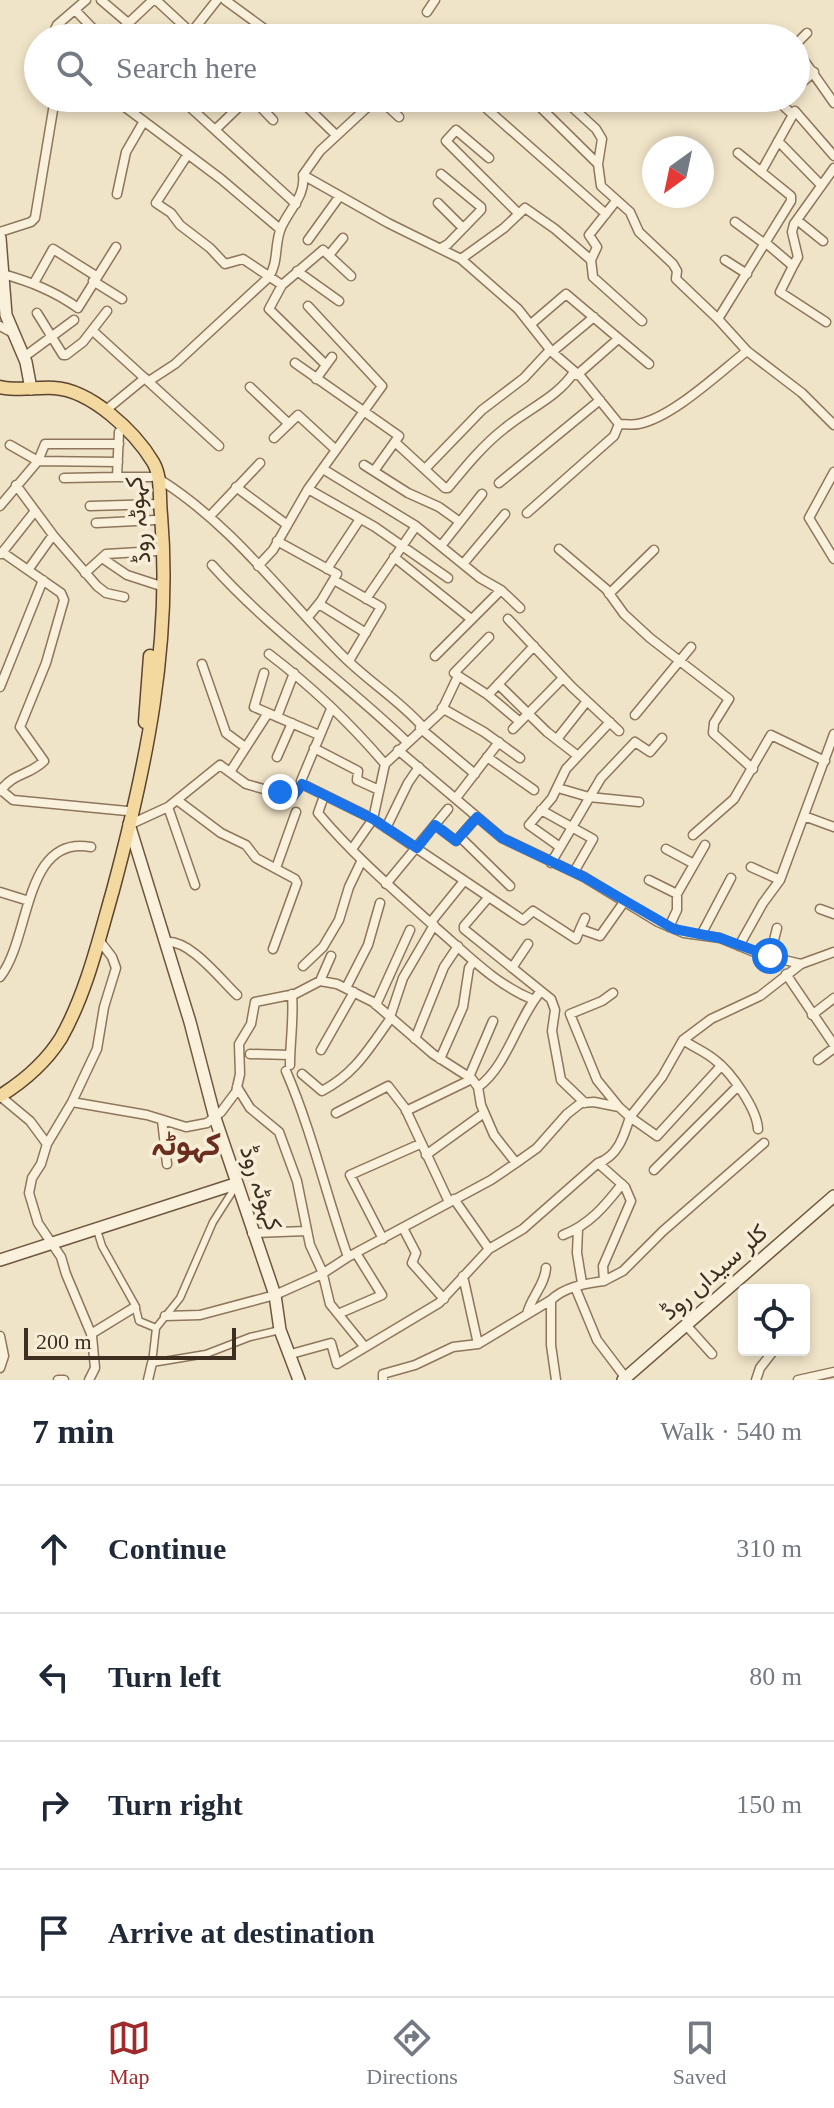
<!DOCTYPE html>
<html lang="en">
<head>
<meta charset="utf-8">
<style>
  body { margin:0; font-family:"Times New Roman",Vazirmatn,serif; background:#f6f6f7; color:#1f2937 }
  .controls { position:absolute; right:24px; bottom:24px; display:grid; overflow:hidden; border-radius:8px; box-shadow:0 4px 12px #0003 }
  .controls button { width:72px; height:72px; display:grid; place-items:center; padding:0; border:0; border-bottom:2px solid #e0e1e3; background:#fff; color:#1f2937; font:40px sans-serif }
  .compass { position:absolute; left:642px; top:136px; width:72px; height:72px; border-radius:50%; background:#fff; box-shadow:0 4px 12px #0003; rotate:213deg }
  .scale { position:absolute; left:24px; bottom:20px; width:212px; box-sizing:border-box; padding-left:8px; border:4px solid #3d2e20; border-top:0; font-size:22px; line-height:28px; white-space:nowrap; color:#3d2e20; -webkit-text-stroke:6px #f7eed8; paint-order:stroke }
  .stop { position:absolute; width:24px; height:24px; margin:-18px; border:6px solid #1a73e8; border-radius:50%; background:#fff }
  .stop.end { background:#1a73e8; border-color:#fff; box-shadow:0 2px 8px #0008 }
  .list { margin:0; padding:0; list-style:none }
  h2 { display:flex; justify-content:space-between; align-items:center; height:104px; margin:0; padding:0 32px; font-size:34px }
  h2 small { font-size:26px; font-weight:400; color:#747a83 }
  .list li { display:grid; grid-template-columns:52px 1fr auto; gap:24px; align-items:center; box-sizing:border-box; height:128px; padding:0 32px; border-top:2px solid #e0e1e3 }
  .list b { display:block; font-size:30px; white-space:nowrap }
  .list em { font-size:26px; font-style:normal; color:#747a83 }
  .icon { flex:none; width:44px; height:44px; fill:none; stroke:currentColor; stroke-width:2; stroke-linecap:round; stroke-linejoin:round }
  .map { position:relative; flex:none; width:834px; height:1380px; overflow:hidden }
  .search { position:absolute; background:#fff; box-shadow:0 4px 12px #0003; left:24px; right:24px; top:24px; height:88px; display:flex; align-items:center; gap:20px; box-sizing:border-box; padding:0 28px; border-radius:44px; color:#747a83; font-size:30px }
  .sheet { height:616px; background:#fff }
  nav { display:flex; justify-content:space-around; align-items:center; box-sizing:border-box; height:112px; border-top:2px solid #e0e1e3; background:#fff; font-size:22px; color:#747a83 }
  nav a { display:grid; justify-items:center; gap:4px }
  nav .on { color:#9e2a2b }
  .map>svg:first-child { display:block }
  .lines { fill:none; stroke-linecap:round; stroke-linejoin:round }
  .pedestrian-casing { stroke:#8d765c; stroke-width:9 }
  .minor-casing { stroke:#8d765c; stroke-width:11 }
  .secondary-casing { stroke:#6f573f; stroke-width:14 }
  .primary-casing { stroke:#5b4430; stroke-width:15 }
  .pedestrian { stroke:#faf1dc; stroke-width:6 }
  .minor { stroke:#faf1dc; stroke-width:8 }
  .secondary { stroke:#faf1dc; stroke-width:11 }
  .primary { stroke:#f3d9a0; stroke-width:12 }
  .route { stroke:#1a73e8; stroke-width:10 }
  .labels { text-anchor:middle; stroke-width:7; stroke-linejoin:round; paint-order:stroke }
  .street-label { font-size:24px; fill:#3d2e20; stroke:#f7eed8 }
  .district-label { font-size:32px; font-weight:bold; fill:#6b2e1e; stroke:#f7eed8 }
</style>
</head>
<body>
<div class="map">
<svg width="834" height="1380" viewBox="0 0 834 1380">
  <rect width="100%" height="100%" fill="#f0e4c8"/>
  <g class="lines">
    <defs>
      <path id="pedestrian" d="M236,1186L213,1222L180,1298L156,1328L152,1363L206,1354L250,1337L280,1330
        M97,1230L102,1246L135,1305L139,1321L156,1328"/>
      <path id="minor" d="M101,0L128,23
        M156,0L197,38
        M225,0L277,38
        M75,10L102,38
        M427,12L435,0
        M118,33L153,0
        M191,33L217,0
        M51,38L57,25L86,0
        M796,44L807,33
        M796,49L834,103
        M796,88L814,72
        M113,98L221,179L280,229
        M180,98L296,204
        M252,98L273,120
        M298,98L336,135
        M353,98L366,108
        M531,98L598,164
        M775,98L792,114
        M572,107L596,129L602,139L598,164L601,186L630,212L639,232L673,264L677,271L676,279L718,319L747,351
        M487,109L606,214
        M215,130L248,98
        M778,141L820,184
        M188,154L156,203L171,213L180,225L210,248L225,264L243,259L282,285L323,250L351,276
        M489,158L456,130L446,141L519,214
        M761,172L795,111L834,156
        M303,175L388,223L461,259L518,309L552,352L581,377L619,424C625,424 633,425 638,424C672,418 720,372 747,351L802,393L834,425
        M117,194L126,152L144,121
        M616,201L589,235L597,247L591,260L593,277L642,321
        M438,203L463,228
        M797,220L823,241
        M735,222L765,244
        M0,232L31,222L35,218L55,98
        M308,240L339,197
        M766,243L793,266L780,292L826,322
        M441,248L448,244L481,210V207L441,174
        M329,255L343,238
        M461,259L504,228L525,208L555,229L591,260
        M725,260L747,274
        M793,266L798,257L792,232L794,224L834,168
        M297,271L339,301
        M3,274C31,282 54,291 78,308L116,247
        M93,281L122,299
        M34,283L53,249L96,276
        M282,285L269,309L326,365
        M37,313L63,355H66L83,342L107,311
        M718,319L791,201V196L738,153
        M531,324L566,294L649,364
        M0,326L11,332
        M93,331L219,446
        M552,352L594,317
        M24,357L74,320
        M295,363L399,436L374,471
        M577,375L618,339
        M316,379L332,357
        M149,381L175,364L269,277C279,261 274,245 281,228C289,209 306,196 303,175L320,151L375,100L384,103L399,117
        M250,387L289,424
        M106,410L145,378
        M119,432L117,477H151
        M274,438L298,415L336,450
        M395,442L445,488H448C466,466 483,445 505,428C528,409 558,397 574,372
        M10,445L38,461L45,444H119
        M364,465L408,493L439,507L460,522
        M323,469L416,526L480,578L501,590L520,608
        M425,469L482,410L524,378L550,350
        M834,472L809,518L834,559
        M64,478L117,477
        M159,479C231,524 281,593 340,653C366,680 398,699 422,726
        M499,483L600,400
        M16,485L53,535L97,586L106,593L124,597
        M236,487L286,524
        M308,489L375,527L448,578
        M0,506L38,461L118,462
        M90,506L160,504
        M527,513L614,436L619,424
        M211,515L260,463
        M96,523L155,520
        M277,541L337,574L321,601L308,617
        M441,546L482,494
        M559,549L606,589L624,614L650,638L729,699L714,723L713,733L753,769
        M1,554L35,511
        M394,557L471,619
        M102,558L127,575L164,587
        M463,564L505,514
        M212,565C271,631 344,681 407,742
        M258,566L273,550L308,489L382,386L308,306
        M327,569L360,519
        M28,570L53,535
        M85,573L106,554L157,551
        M334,580L381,607L349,661
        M609,594L654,550
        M366,599L416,526
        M319,604L366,633
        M508,619L572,687L619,731
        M489,637L454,673L488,695L520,722
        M269,654C311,686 350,723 385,764
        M435,656L501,590
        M202,664L226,733L245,747
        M264,673L254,707L319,735
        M498,684L547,732L578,756
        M0,687L43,580
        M488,695L534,646
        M442,708L484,732L520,758
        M331,709L301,781L302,784L373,819L523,920L533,911L576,939L580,929L600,936L624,902
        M635,715L691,647
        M277,717L294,673
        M420,728L475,774
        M513,729L563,678
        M557,739L587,701
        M314,748L358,771L357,780L379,790
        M398,750L502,838L584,877L658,922L684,933L720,938L759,954L801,964
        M277,757L292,723
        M487,757L534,790
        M230,772L268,713
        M558,788L589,797L639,802
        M1,790L13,800L127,811
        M0,791C16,771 27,777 44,761L20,727L46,663L64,600L61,593L2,552
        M324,796L318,813C353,855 394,890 434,926C466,953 494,984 534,1000
        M456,798L499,742
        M177,800L221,833L246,845L256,858L295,879L297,883L273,949
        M168,807L195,885
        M541,810L593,839L574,872
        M804,816L834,827
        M131,824L168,807L220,765L246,784L288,796H293L302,784
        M435,825L456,841L477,817
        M386,828L408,783L419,767
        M693,835L734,799L771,735L825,761
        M460,837L510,886
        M560,847L529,825L552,798L566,769L610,722
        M352,849L373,819L385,764L441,712L458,676
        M666,849L694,864
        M551,863L601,778L635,742L650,752L662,738
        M751,867L780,880
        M276,868L296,812
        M649,880L677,894L705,845
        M386,884L448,809
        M0,892L29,901
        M488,898L464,926V929L541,991
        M820,909L834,914
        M431,922L464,881
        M669,927L677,910V894
        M580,929L585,918
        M701,935L731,878
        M165,942C190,939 219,978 237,995
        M739,946L763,903L780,880L834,734
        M770,956L777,928
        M303,966L323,947L339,920L349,887L362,860
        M512,968L528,944
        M786,974L834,1045
        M0,977C31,939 23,834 91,847
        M320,981L331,956
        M346,988L368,945L380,903
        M613,993L602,1001L570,1014L597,1080L619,1107
        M376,1005L410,930
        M812,1015L834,998
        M390,1017L403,978L434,925
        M415,1039L444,967L458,946
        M683,1040C693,1047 706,1052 715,1060C731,1072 757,1109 758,1129
        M321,1050L354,992
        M250,1054L290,1055
        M440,1059L463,1007L469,968L474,961
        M818,1060L834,1048
        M290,1065C290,1041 294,1018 292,994
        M286,1071C312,1131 326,1195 348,1257
        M302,1074L322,1091C356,1073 369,1048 391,1018
        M469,1077L493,1021
        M237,1087L250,1108L279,1132L297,1181L310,1245L322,1271L330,1304L364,1346
        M478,1087C507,1067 518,1017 541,991L551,999L555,1010L552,1031L561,1080L585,1103
        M0,1096L30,1121L47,1144L72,1102L97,1049L104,1007L116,968L112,957L99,940
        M72,1102L147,1115L186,1127L207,1123L221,1112L236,1092L240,1074L239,1044L251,1024L255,1002L295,994L320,981L337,984L373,1002L433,1054L472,1079L478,1087L481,1105L494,1135L516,1163
        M406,1111L472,1079
        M336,1113L388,1086L405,1108L449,1202
        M162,1120L167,1164
        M47,1144L41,1164L32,1178L29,1193L38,1223L61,1257L66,1274L92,1336L95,1368L89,1380
        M426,1155L484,1113
        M654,1170L737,1087
        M454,1199L489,1249
        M403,1228L416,1253L412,1263L444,1299
        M578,1229L577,1253L582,1283
        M252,1233L306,1231
        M563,1235C589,1225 605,1206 622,1184
        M383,1239L350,1175L420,1144
        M463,1276L478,1344
        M604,1281L623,1271L663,1231L764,1143
        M575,1287L597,1340L625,1377
        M338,1314L382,1295L356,1253
        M527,1314C531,1297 545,1285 546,1268
        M165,1316L200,1315L275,1295L322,1274L348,1257L491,1180L516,1163L537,1148L567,1114L581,1103L594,1102L619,1107L630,1117L662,1077L683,1040L711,1019L760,996L801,964L834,952
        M686,1325L712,1354
        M91,1334L135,1307
        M0,1336L4,1356L0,1368
        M291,1354L331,1343L337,1364L439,1303L489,1249L523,1229L598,1163
        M58,1380H64
        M148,1380L152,1363
        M383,1380V1374L415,1365L453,1347L478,1344L551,1300
        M556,1380L551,1345V1300C566,1286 585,1284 604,1281L603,1266L631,1201L625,1187L598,1163C618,1156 624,1136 630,1117L657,1136L721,1066
        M756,1380L760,1368L774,1350
        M798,1380L834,1372"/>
      <path id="secondary" d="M0,238L6,315L26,362L31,389
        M129,824L190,1022L215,1118L275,1295L280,1330L299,1380
        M0,1260L235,1184
        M623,1380L834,1196"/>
      <path id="primary" d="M0,387C18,391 36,387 54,388C91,390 135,432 153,462C162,477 159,498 161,515C172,644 146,767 113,890C99,939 86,994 61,1038C46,1062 24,1081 0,1096
        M145,722L150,656"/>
    </defs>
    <use href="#pedestrian" class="pedestrian-casing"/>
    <use href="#minor" class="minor-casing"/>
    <use href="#secondary" class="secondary-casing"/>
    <use href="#primary" class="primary-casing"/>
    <use href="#pedestrian" class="pedestrian"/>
    <use href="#minor" class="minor"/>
    <use href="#secondary" class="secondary"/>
    <use href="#primary" class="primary"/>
  </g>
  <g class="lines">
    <path class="route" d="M280,792L288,796H293L302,784L373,819L417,848L435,825L456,841L477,817L502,838L584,877L674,929L720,938L770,956"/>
  </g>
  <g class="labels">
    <g class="street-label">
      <text transform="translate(138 520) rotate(-96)" y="8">کہوٹہ روڈ</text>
      <text transform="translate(261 1188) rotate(72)" y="8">کہوٹہ روڈ</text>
      <text transform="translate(714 1272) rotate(-41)" y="8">کلر سیداں روڈ</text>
    </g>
    <g class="district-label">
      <text x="186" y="1155">کہوٹہ</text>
    </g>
  </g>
</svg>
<div class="controls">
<button><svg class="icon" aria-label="locate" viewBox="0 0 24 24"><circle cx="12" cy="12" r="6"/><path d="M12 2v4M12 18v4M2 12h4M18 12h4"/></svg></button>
</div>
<svg class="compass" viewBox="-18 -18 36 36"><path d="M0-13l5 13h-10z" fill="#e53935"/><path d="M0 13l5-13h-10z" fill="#747a83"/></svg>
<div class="scale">200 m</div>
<div class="stop" style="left:770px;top:956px"></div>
<div class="stop end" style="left:280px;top:792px"></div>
<div class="search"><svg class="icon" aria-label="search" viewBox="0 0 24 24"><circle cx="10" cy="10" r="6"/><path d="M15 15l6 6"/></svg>Search here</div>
</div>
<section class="sheet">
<h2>7 min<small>Walk · 540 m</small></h2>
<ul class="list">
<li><svg class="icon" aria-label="ahead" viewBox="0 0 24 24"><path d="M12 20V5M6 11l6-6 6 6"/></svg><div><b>Continue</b></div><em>310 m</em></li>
<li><svg class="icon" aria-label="left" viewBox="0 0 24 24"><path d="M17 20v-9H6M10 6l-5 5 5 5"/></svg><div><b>Turn left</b></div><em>80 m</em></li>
<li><svg class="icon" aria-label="right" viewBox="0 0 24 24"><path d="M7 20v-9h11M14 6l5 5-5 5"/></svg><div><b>Turn right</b></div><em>150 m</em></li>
<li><svg class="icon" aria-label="arrive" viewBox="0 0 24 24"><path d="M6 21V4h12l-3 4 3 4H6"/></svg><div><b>Arrive at destination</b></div></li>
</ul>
</section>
<nav>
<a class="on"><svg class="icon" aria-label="map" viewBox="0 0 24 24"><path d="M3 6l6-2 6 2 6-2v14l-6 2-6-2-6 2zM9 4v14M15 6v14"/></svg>Map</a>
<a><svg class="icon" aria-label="directions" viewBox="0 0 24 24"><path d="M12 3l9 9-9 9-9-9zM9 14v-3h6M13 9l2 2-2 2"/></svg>Directions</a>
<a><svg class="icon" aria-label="saved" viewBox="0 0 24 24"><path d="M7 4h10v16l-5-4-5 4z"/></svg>Saved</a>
</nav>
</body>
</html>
